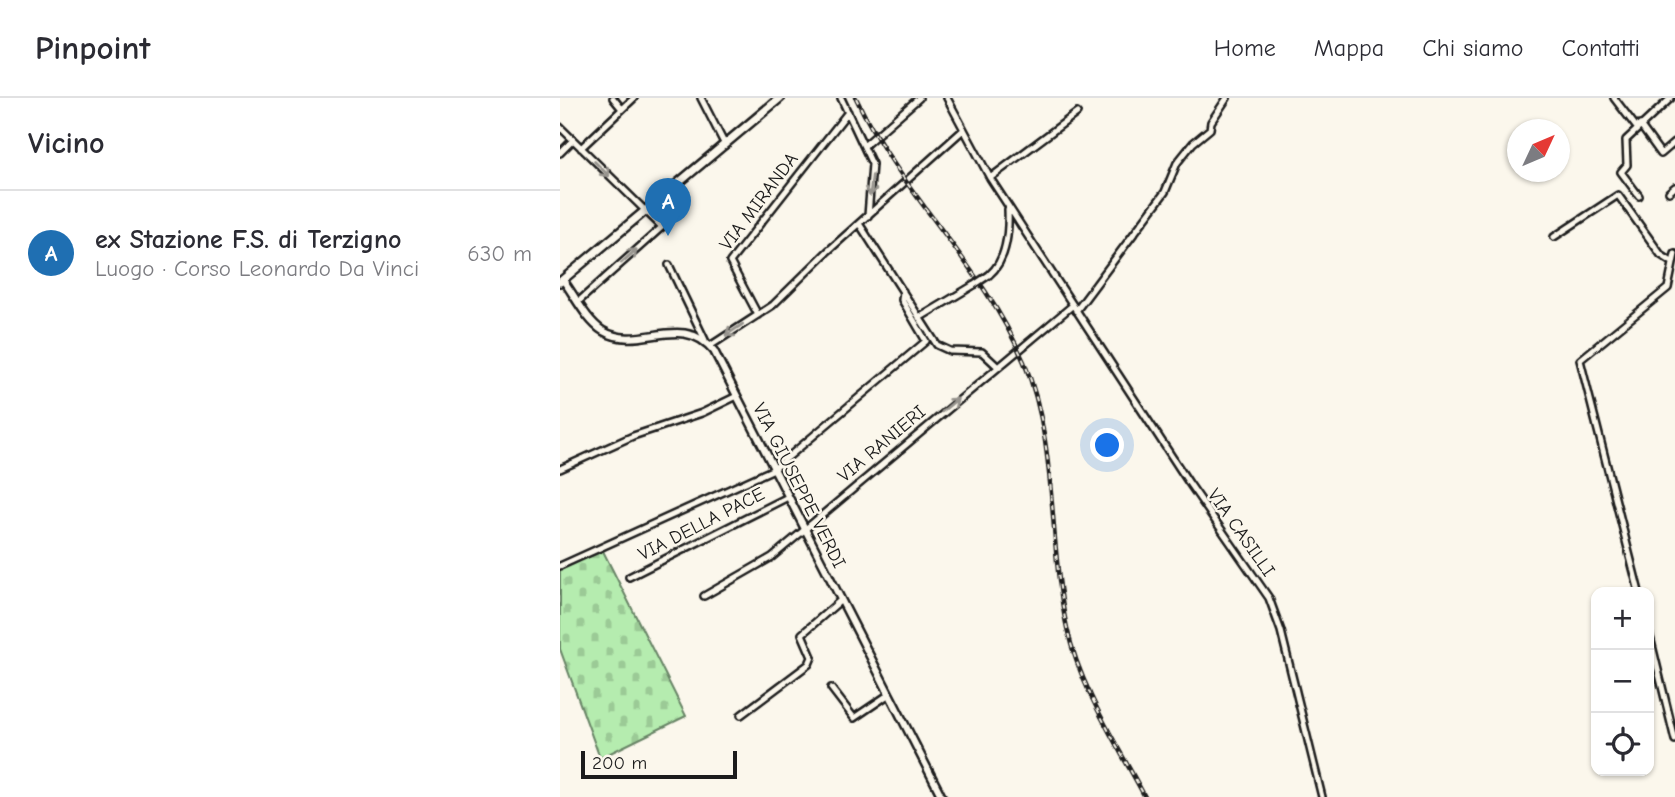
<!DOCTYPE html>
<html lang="it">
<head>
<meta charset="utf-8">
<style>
  body { margin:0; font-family:"Comic Neue",sans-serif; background:#f7f7f7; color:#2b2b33 }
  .controls { position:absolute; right:21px; bottom:21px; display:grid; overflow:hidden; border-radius:14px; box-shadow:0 2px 5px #0004 }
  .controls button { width:63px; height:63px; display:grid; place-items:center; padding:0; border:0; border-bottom:2px solid #e1e1e2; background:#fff; color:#2b2b33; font:35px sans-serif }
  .compass { position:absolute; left:947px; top:21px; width:63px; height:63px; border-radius:50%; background:#fff; box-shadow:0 2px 5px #0004; rotate:46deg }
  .scale { position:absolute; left:21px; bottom:18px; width:156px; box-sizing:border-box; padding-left:7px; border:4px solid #1c1c1c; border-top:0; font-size:19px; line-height:24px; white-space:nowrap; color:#1c1c1c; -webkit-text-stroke:5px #fbf7ec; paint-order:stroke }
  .you { position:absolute; left:548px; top:348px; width:24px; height:24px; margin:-18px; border:5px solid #fff; border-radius:50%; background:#1a73e8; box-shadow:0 0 0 10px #1a73e833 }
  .badge { display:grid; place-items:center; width:46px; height:46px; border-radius:50%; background:#1f6fb2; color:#fff; font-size:23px; font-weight:700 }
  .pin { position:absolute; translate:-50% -58px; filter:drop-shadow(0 2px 4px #0008) }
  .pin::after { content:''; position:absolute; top:37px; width:24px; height:21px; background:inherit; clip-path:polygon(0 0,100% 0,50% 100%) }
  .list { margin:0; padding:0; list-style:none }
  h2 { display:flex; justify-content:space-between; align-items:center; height:91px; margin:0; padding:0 28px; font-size:30px }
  h2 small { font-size:23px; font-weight:400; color:#7c7c81 }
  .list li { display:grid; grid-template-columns:46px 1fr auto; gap:21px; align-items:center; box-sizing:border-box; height:126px; padding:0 28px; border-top:2px solid #e1e1e2 }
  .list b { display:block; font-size:26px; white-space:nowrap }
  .list p { margin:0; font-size:23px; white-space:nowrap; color:#7c7c81 }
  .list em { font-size:23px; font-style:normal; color:#7c7c81 }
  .icon { flex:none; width:38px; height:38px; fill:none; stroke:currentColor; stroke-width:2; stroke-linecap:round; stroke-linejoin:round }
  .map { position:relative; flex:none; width:1115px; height:699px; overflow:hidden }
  header { display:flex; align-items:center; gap:42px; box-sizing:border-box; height:98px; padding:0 35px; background:#fff; border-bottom:2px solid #e1e1e2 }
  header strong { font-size:33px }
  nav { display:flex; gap:38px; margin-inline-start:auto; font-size:24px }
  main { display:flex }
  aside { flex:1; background:#fff }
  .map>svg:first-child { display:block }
  .cemetery { fill:url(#cemetery-stones); stroke:#688466; stroke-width:2 }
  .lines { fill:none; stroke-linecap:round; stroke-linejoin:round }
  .minor-casing { stroke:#1c1c1c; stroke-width:10 }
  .tertiary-casing { stroke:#1c1c1c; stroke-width:11 }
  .secondary-casing { stroke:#1c1c1c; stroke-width:12 }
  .minor { stroke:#fbf7ec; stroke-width:5 }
  .tertiary { stroke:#fbf7ec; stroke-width:6 }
  .secondary { stroke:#fbf7ec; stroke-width:7 }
  .rail-casing { stroke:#1c1c1c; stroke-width:4.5 }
  .rail { stroke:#fbf7ec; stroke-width:2; stroke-dasharray:5; stroke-linecap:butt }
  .minor-bridge-casing { stroke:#1c1c1c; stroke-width:10; stroke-linecap:butt }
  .minor-bridge { stroke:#fbf7ec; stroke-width:5 }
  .oneway { stroke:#97948e }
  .labels { text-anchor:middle; stroke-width:5; stroke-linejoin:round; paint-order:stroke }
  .street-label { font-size:19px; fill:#1c1c1c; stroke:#fbf7ec }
</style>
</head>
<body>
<header>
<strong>Pinpoint</strong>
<nav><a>Home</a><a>Mappa</a><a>Chi siamo</a><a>Contatti</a></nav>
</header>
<main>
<aside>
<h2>Vicino<small></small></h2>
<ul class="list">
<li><span class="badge">A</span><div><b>ex Stazione F.S. di Terzigno</b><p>Luogo · Corso Leonardo Da Vinci</p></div><em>630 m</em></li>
</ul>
</aside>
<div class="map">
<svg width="1115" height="699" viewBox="0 0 1115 699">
  <defs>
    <pattern id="cemetery-stones" width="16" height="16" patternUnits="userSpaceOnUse" patternTransform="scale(1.75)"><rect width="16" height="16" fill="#b5ecaf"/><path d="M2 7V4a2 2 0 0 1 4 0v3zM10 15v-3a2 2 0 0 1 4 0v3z" fill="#9bca96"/></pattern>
  </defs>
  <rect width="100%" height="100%" fill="#fbf7ec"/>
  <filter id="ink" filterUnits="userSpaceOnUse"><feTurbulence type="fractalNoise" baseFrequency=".0143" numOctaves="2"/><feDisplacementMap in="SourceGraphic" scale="14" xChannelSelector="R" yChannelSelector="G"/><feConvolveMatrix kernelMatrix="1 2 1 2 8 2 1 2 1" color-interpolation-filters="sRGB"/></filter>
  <g filter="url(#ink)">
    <path class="cemetery" d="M42,451L126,618L40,660L0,551V469Z"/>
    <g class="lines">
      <defs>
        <path id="minor" d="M53,0L62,11
          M141,0L165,47
          M281,0L312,66L308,118
          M387,0L430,80L629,385L709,500L721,533L762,699
          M1054,0L1077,30
          M1080,27L1101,56L1115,44
          M0,29L102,129L18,204
          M304,48L359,0
          M21,50L74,0
          M0,55L13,42
          M430,80L517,15
          M1109,94L1115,89
          M1079,98L1061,74L1067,67L1066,42L1111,0
          M300,127L377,247L390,253L422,254L437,268
          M994,139L1058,97L1101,157L1112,164
          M109,167L145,242
          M429,177C447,162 449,134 448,111
          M516,213L605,94L617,65L633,45L650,31L651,24L667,0
          M198,217L170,164L288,14
          M359,220L414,187
          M150,248L213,207L268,153L402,33
          M0,371L73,338L142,315L177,298
          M0,468L214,371L366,243L342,202L343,193
          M69,479L228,399
          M1079,494L1020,262L1108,190L1115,156
          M144,498L212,459L513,207
          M1089,535L1115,642
          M271,590L294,620L328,597
          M181,617L249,566L252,559L242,536L281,502"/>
        <path id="tertiary" d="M3,182C15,198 26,222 43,233C80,255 121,213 154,253L382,699"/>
        <path id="secondary" d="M0,184L220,0"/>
      </defs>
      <use href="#minor" class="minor-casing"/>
      <use href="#tertiary" class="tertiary-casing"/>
      <use href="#secondary" class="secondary-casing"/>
      <use href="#minor" class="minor"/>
      <use href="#tertiary" class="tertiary"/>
      <use href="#secondary" class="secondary"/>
      <defs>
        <path id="rail" d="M296,0C341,96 422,166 464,264C498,345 488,445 507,530C520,590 557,646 585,699"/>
      </defs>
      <use href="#rail" class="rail-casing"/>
      <use href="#rail" class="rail"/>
      <defs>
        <path id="minor-bridge" d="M414,187L429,177"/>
      </defs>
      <use href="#minor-bridge" class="minor-bridge-casing"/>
      <use href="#minor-bridge" class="minor-bridge"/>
    </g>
    <defs><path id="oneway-shaft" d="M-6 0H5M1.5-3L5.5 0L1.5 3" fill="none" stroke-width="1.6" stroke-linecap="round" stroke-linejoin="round" transform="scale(1.75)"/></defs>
    <g class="oneway">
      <use href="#oneway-shaft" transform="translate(42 71) rotate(45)"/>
      <use href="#oneway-shaft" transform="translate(311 88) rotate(97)"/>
      <use href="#oneway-shaft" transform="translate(69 158) rotate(-42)"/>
      <use href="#oneway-shaft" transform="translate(174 232) rotate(146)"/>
      <use href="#oneway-shaft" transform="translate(390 307) rotate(-40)"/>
    </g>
  </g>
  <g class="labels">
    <g class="street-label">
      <text transform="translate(198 103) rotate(-53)" y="7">VIA MIRANDA</text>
      <text transform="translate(321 345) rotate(-40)" y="7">VIA RANIERI</text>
      <text transform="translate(240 387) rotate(63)" y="7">VIA GIUSEPPE VERDI</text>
      <text transform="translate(141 425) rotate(-27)" y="7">VIA DELLA PACE</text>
      <text transform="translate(682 434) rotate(55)" y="7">VIA CASILLI</text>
    </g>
  </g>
</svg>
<div class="controls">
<button>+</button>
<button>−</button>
<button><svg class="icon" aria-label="locate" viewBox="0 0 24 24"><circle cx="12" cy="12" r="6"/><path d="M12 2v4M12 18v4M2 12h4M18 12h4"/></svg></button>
</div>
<svg class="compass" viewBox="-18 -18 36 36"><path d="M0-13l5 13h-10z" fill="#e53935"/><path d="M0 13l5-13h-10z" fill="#7c7c81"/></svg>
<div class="scale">200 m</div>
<div class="you"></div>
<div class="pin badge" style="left:108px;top:138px">A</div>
</div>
</main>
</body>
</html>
